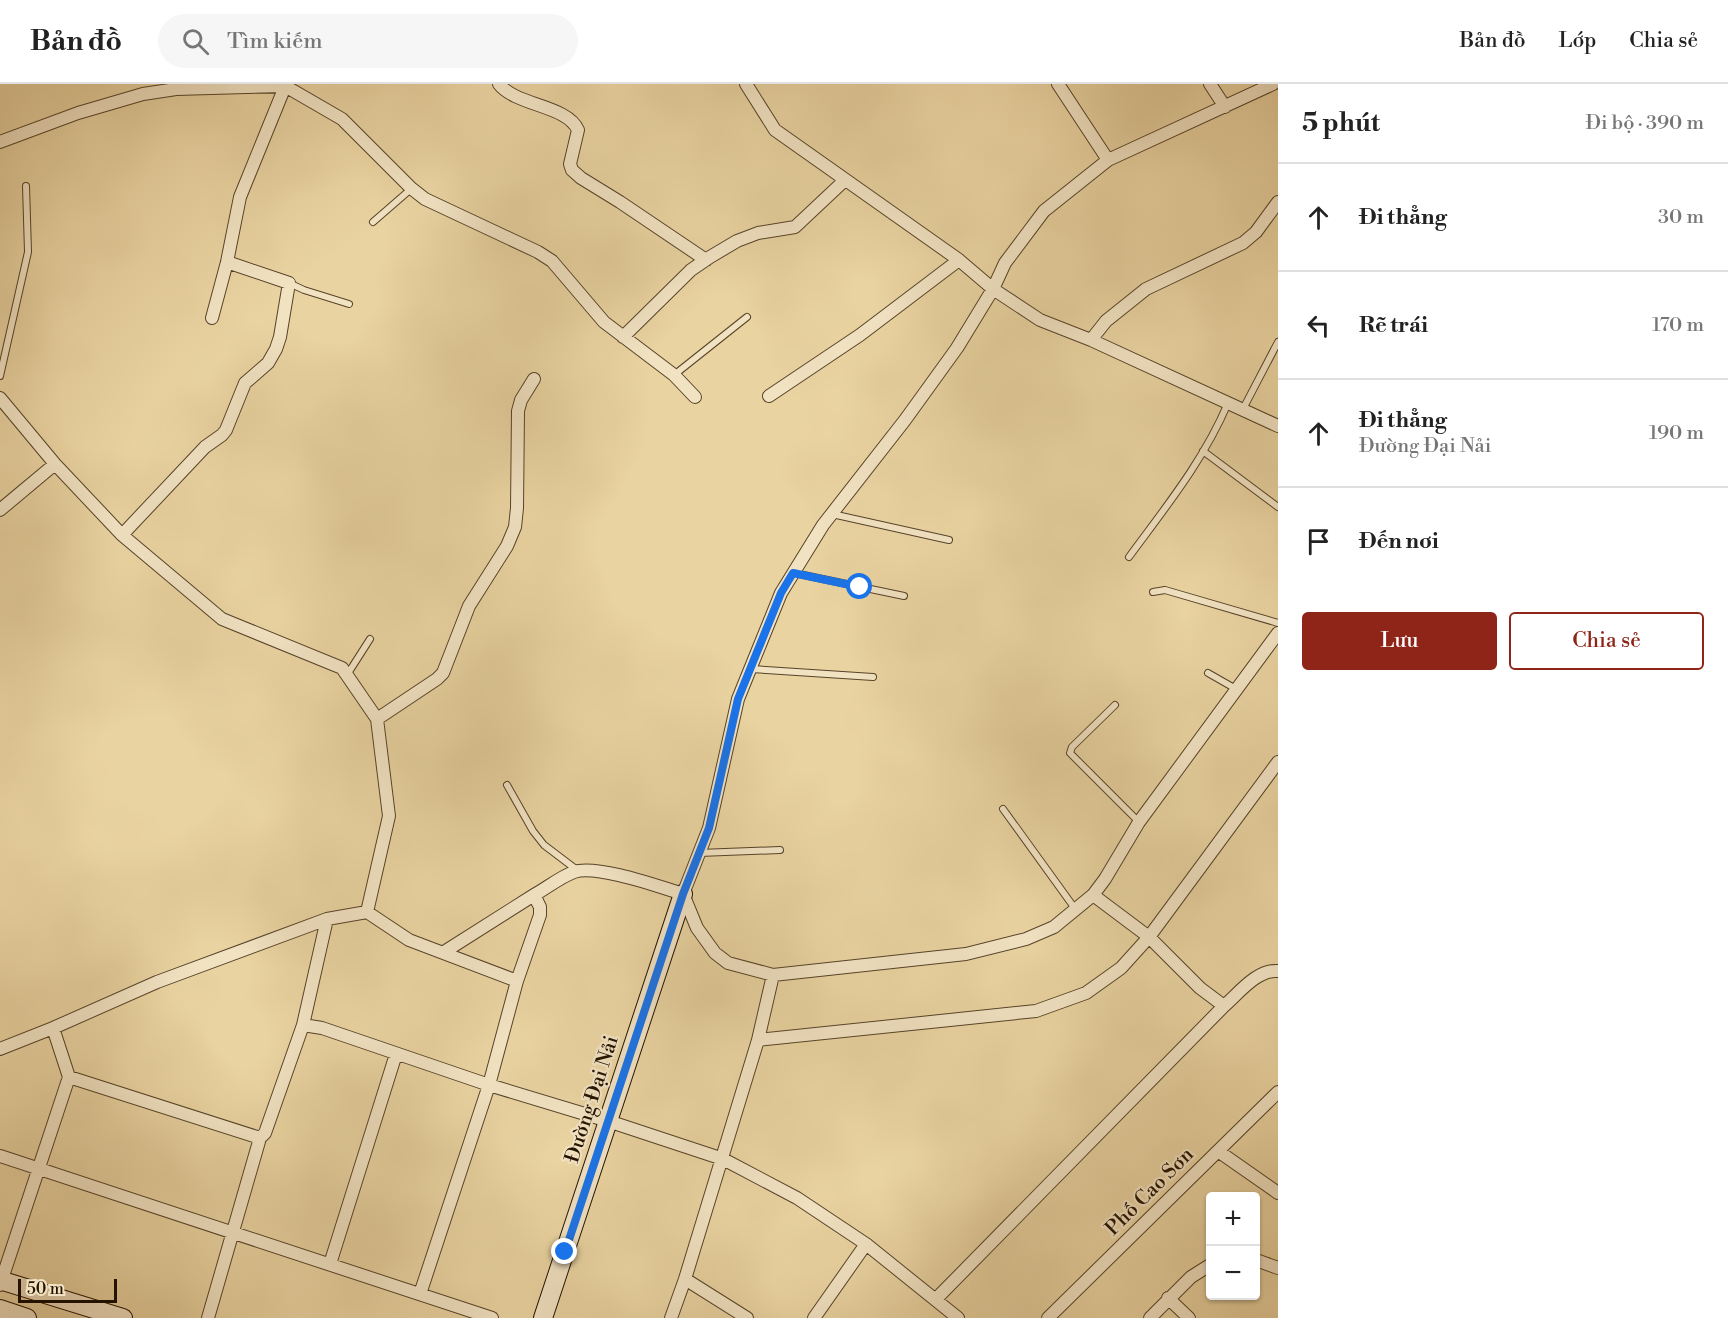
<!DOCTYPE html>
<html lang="vi">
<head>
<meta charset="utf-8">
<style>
  body { margin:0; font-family:"Libre Bodoni",serif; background:#f6f6f6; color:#222 }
  .controls { position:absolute; right:18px; bottom:18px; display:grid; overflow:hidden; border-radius:6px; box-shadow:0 2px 4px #0004 }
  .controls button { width:54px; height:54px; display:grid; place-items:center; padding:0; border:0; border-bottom:2px solid #e0e0e0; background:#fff; color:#222; font:30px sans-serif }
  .scale { position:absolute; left:18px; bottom:15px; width:99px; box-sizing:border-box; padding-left:6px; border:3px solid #251300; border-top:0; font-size:16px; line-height:21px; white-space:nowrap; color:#251300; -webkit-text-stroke:4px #f1e2c2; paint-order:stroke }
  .stop { position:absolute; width:18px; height:18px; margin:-14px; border:4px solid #1a73e8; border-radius:50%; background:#fff }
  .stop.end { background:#1a73e8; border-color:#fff; box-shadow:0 2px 6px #0008 }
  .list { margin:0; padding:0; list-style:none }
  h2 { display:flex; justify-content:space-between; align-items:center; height:78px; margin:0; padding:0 24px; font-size:26px }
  h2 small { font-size:20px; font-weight:400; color:#767676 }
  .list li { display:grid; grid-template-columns:39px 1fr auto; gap:18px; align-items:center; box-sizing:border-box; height:108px; padding:0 24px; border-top:2px solid #e0e0e0 }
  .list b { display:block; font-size:22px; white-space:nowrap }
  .list p { margin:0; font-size:20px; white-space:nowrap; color:#767676 }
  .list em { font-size:20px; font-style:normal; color:#767676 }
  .actions { display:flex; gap:12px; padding:18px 24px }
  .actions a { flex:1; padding:14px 0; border:2px solid #8f2418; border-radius:6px; text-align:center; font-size:21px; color:#8f2418 }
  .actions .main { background:#8f2418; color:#fff }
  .icon { flex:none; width:33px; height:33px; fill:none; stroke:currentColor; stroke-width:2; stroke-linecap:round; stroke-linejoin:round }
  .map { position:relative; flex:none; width:1278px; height:1234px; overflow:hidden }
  header { display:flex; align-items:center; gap:36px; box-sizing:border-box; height:84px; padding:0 30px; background:#fff; border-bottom:2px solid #e0e0e0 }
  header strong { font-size:28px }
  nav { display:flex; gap:33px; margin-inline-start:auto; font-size:21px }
  .search { width:420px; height:54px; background:#f6f6f6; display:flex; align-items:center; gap:15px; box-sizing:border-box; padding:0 21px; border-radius:33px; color:#767676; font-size:22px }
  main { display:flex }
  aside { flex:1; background:#fff }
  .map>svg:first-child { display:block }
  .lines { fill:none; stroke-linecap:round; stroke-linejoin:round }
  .lane-casing { stroke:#564328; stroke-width:8 }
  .street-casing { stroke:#564328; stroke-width:14 }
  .secondary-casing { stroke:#251300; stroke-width:20 }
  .lane { stroke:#f1e2c2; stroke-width:6 }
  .street { stroke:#f1e2c2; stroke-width:12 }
  .secondary { stroke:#f1e2c2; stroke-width:18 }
  .route { stroke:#1a73e8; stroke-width:8 }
  .labels { text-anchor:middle; stroke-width:4.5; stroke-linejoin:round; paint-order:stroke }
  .street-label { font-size:20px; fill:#251300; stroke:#f1e2c2 }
</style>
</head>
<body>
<header>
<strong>Bản đồ</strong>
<div class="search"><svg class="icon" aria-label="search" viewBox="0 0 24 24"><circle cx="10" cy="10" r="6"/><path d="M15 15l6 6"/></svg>Tìm kiếm</div>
<nav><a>Bản đồ</a><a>Lớp</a><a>Chia sẻ</a></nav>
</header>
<main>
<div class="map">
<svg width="1278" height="1234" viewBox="0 0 1278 1234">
  <rect width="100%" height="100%" fill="#e9d3a1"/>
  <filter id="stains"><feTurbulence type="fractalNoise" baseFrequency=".00333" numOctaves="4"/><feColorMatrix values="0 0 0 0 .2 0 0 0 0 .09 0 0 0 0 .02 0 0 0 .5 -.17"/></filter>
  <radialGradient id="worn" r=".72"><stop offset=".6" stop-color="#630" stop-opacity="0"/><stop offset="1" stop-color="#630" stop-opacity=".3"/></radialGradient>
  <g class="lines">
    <defs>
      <path id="lane" d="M373,138L411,105
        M289,199L304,206L349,220
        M674,291L747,233
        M0,292L28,168L26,102
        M1243,325L1278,258
        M1203,367L1278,423
        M832,430L949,456
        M1129,473C1165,424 1204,376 1228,319
        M794,489L904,512
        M1153,508L1165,506L1278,539
        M751,585L873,593
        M1208,589L1236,605
        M347,591L370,555
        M1115,621L1072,663L1070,669L1139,738
        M507,701L533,747L544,761L577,786
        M1003,725L1076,826
        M699,769L780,766"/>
      <path id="street" d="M499,0C516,22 567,21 578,46L570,80L572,86L581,94L620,118L706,176
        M746,0L775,46L959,176L993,205L1040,236L1091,256L1278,342
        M1058,0L1108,76
        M1210,0L1225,23
        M1273,0L1108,76L1044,127L1005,179L993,205L957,264L905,336L823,441L781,509L738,615L709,744L683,810L697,844L715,869L728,879L773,891L966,870L1026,855L1054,843L1093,811L1105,795L1139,738L1278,549
        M0,58L78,29L143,10L176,5L285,2L342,35L411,104L425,115L538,168L552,177L604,238L674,291L695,313
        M212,234L227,178L240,113L286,0
        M623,253L691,186L710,173L737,157L758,149L795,143L845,96
        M1091,256L1106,237L1146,205L1243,159L1256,148L1278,118
        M769,312L860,251L959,176
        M0,314L55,380L122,451L222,535L342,584L377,635L437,595L443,589L469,522L507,462L515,443L517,424L518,327L521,316L534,295
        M0,426L55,380
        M122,451L205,363L222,351L226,346L245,299L268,279L276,265L280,253L289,199L227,178
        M534,811C547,804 560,793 574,788C596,780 660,803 683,810
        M1093,811L1149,853L1200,904L1224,922
        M367,828L389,732L377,635
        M303,941L322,944L489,1001L608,1037L723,1075L797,1114L866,1160L958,1234
        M758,956L1036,927L1086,909L1121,884L1149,853L1278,678
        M0,965L53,944L157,898L327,835L367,828L409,856L517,897
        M69,993L260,1054
        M1218,1067L1278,1109
        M0,1072L492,1234
        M1256,1176L1278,1184
        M330,1180L396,970
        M685,1195L747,1234
        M0,1201L69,993L53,944
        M420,1210L489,1001L517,897L540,831V823L534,811L444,868
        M1168,1214L1189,1234
        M936,1215L1224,922C1238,910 1257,885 1278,887
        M208,1234L260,1054L265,1049L303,941L327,835
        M671,1234L685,1195L758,956L773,891
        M814,1234L866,1160
        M1048,1234L1278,1008
        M1150,1234L1191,1193L1210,1181"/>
      <path id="secondary" d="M0,1196L123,1234
        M0,1225L27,1234
        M543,1234L683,810"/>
    </defs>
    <use href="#lane" class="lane-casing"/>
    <use href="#street" class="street-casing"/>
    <use href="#secondary" class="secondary-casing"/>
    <use href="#lane" class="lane"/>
    <use href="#street" class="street"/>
    <use href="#secondary" class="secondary"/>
  </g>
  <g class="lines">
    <path class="route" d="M565,1168L683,810L709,744L738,615L781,509L793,489L860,503"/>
  </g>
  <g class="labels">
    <g class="street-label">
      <text transform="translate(591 1015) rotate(-72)" y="7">Đường Đại Nải</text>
      <text transform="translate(1149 1107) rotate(-45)" y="7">Phố Cao Sơn</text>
    </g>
  </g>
  <rect width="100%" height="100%" filter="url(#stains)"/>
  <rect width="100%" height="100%" fill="url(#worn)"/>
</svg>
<div class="controls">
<button>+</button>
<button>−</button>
</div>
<div class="scale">50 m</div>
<div class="stop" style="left:860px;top:503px"></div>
<div class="stop end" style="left:565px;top:1168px"></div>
</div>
<aside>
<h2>5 phút<small>Đi bộ · 390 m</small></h2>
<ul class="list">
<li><svg class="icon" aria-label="ahead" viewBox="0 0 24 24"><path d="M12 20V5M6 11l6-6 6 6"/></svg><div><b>Đi thẳng</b></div><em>30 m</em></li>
<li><svg class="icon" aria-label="left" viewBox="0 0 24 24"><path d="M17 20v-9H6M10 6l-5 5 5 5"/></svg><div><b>Rẽ trái</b></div><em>170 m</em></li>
<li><svg class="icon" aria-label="ahead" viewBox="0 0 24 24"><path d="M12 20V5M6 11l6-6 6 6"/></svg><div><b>Đi thẳng</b><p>Đường Đại Nải</p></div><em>190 m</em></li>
<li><svg class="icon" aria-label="arrive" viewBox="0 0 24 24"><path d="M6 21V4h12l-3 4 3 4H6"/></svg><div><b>Đến nơi</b></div></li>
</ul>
<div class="actions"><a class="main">Lưu</a><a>Chia sẻ</a></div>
</aside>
</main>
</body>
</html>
